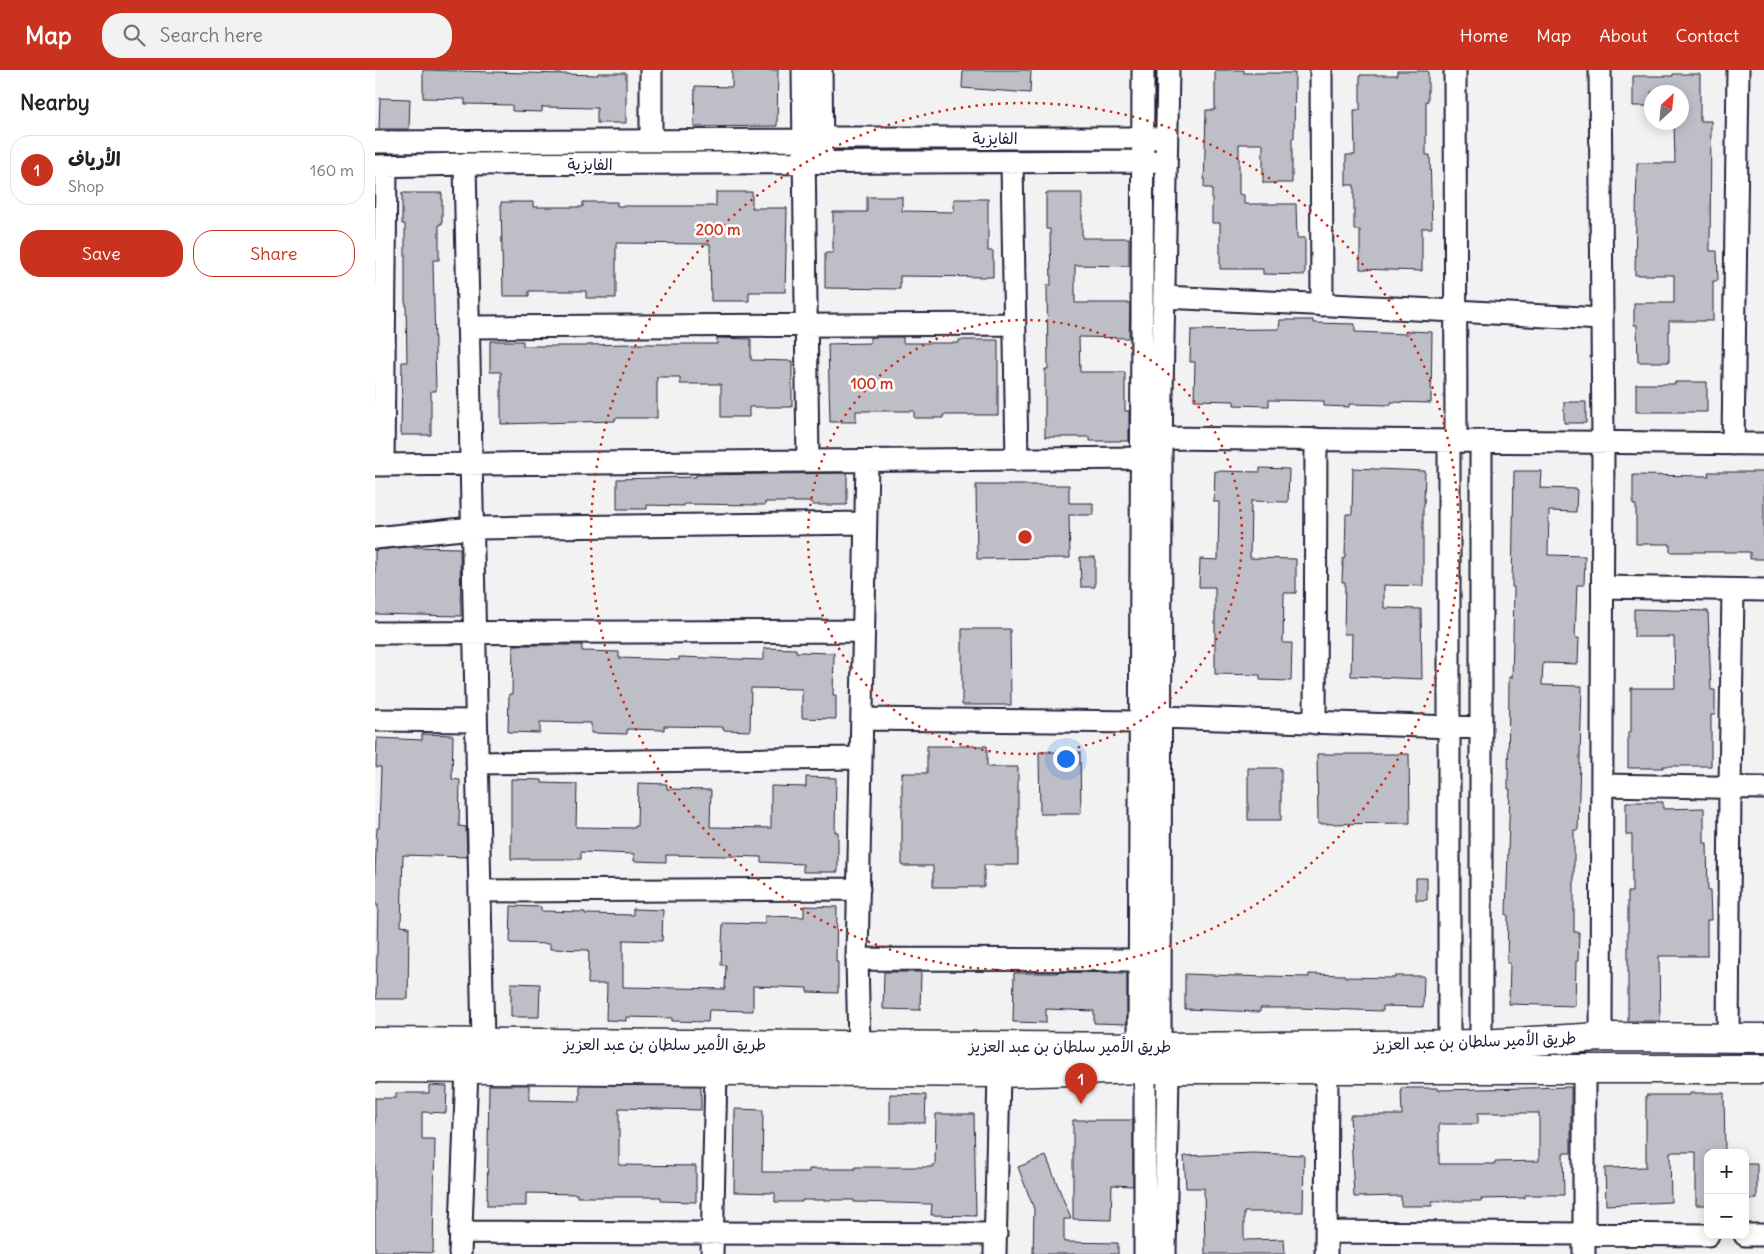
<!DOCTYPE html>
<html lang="en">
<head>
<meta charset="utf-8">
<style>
  body { margin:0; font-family:Delius,"Playpen Sans Arabic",sans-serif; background:#f2f2f2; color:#222 }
  .controls { position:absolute; right:15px; bottom:15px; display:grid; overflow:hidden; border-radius:10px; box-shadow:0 2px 12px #0003 }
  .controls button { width:45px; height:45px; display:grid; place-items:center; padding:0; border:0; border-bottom:1px solid #e0e0e0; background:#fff; color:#222; font:25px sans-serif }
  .compass { position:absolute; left:1269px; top:15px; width:45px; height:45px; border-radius:50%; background:#fff; box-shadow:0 2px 12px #0003; rotate:27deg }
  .you { position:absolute; left:690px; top:688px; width:18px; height:18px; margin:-12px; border:4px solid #fff; border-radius:50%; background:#1a73e8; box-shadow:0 0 0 8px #1a73e833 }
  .badge { display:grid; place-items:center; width:32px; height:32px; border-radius:50%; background:#c8321e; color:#fff; font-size:16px; font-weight:700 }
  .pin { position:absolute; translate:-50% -41px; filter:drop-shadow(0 1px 2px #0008) }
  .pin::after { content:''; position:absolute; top:26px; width:18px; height:15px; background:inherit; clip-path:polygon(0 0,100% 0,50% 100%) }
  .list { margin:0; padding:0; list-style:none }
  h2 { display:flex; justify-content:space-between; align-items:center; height:65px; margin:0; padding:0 20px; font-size:21px }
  h2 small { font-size:16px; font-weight:400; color:#767676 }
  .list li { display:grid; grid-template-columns:32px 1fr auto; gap:15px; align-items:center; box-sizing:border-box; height:70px; margin:0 10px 10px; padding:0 10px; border:1px solid #e0e0e0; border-radius:20px }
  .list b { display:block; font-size:19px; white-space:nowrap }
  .list p { margin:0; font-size:16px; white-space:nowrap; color:#767676 }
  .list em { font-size:16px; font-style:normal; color:#767676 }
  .actions { display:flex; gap:10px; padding:15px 20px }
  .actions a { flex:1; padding:11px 0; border:1px solid #c8321e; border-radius:20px; text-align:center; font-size:18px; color:#c8321e }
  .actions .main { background:#c8321e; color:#fff }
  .icon { flex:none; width:28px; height:28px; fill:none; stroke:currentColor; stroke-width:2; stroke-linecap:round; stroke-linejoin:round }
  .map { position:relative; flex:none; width:1389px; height:1184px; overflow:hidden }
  header { display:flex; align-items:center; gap:30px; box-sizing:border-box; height:70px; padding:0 25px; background:#c8321e; color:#fff }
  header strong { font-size:24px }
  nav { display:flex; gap:28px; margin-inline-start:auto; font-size:18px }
  .search { width:350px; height:45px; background:#f2f2f2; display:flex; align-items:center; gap:12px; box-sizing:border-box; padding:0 18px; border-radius:20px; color:#767676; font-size:19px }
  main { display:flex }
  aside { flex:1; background:#fff }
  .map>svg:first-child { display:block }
  .building { fill:#bebec6; stroke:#22223b; fill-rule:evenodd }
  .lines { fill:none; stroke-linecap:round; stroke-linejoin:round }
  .minor-casing { stroke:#22223b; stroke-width:25 }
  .major-casing { stroke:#22223b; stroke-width:31 }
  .minor { stroke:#fff; stroke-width:21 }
  .major { stroke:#fff; stroke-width:28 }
  .ring { fill:none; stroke:#c8321e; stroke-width:2.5; stroke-dasharray:2.5 5 }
  .labels { text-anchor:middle; stroke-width:5; stroke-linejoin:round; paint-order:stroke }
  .street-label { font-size:16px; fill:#22223b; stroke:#fff }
  .centre { fill:#c8321e; stroke:#fff; stroke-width:2.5 }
  .ring-label { font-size:15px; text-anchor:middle; font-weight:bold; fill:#c8321e; stroke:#fff; stroke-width:5; stroke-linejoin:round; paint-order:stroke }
</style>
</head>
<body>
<header>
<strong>Map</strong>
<div class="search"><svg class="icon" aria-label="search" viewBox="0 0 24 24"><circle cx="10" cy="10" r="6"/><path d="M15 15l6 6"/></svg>Search here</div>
<nav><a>Home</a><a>Map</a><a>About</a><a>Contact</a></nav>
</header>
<main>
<aside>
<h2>Nearby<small></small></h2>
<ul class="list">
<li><span class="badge">1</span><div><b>الأرياف</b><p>Shop</p></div><em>160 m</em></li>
</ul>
<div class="actions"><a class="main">Save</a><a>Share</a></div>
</aside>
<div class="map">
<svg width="1389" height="1184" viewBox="0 0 1389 1184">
  <rect width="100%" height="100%" fill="#f2f2f3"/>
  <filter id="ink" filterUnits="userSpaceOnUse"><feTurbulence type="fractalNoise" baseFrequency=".02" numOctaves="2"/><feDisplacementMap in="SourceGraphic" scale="10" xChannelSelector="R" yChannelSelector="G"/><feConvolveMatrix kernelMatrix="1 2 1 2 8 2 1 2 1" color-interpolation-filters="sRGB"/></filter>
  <g filter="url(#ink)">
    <path class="building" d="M48,0L223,5V3H251V53H222V38L167,37V42L137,41V35L90,34V29L48,28Z
      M357,0H403L402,56L319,57L320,16L357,17Z
      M588,0H656L655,23L587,18Z
      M840,0H869V3H920L919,68H917V113H888V74H864V124L869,125V134H921L922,168H930V205L888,204V199H845V153H837V118H829L831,40H840Z
      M1022,1H1053V31H1051V85H1055L1057,158H1047V201L985,199V160H979V115H971V85H980L979,40H985V5H1022Z
      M1298,4H1325V51H1336L1335,181H1342L1343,211H1338V251H1294V292H1263L1262,255H1259V233H1299V205H1260L1262,93H1300L1299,52H1306V22H1276V36H1258V6H1298Z
      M5,28L35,29L34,59H4Z
      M341,122H377V138H412L410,222H374V231H336L335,174L241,173V228H211V221H154V226H128L126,132H158V137H208V132H242V136H341Z
      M27,123H67V154H64V190H58L61,321H56V365H26L27,292H32L31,233H30V154H27Z
      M671,123H707V168H754V196L700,195V233H755L754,268L704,267L705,302H750V341H754V371H715V367H670V299H673L672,215H676L675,159H671Z
      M492,127H527V141L579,142V129H613V181H618V207L525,206V219L450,218V183H458V142H492Z
      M905,250H938V253L980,254V262L1033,264V261L1057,262L1056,333L1016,332V335L974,334V337L949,336V331L894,330V336L859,335V331L819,330L820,292H815L816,260L904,259Z
      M495,267H528V273H584V270H623V345H568V348H539V341H481V352H455L453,274L495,273Z
      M342,268L376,269V290L417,291V337H374V347H346V314H305V307H282V348H240V351L126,354V302H115V271H148V276H212V275L255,274H342Z
      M1300,312H1332V342H1261V314H1301Z
      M1189,332H1211V353H1189Z
      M885,398L914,399L913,432L876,431L875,488L921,489V523H909L908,573H917L916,611L885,610V605L840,604V517H824L825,489L843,490L844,432H839L840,401L885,402Z
      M978,398L1050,401L1049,437H1048V516L1009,515V538L1046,539L1047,609L976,606L977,564H969L970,512H967L968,488H970L971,444H977Z
      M1139,401H1166L1165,418L1202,419L1201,442L1174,441L1173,485L1210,486L1209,515H1202L1200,568H1204L1203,594L1168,593L1167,615L1207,616L1203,760H1199V862H1204L1203,891H1201L1200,936L1134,934L1135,893H1132L1133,845H1131L1135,719H1133L1134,607L1137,608L1138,570L1139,517H1137Z
      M1333,402H1389V489H1375V482H1295V474H1261V435H1258V405L1334,406Z
      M472,403V435H437V432H390V435L309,434V436L272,435V439H242V409L321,407V405Z
      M601,415H694V433H718V445H694L695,488L602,489Z
      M34,477L85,478L86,546L0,544V480Z
      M705,487H720V517H706Z
      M1259,539L1333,541L1336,620H1340V645H1336V696H1288V698H1253V662H1256V618H1300L1299,567H1259Z
      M587,559H635L636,635H587Z
      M138,575H207V581L244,582V588L304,590V587L389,590V578L421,579V582L459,583L458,625H461V649L427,648V619L376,618L375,661L348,660V657L289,656V660L252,659V664L216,663V653L165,652V663L133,662L134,624H137Z
      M47,664L78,665L77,709L85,710L84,756L91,757L92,787L28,785L26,856L34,857L33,929H1L3,835H0V804L2,758H4L6,697H1L2,668L47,670Z
      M552,676H612V697H643V795H609V817H558V796H527V703H552Z
      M664,682H705L706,744H665Z
      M942,684H1034L1035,753L943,754Z
      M873,698H906V750H873Z
      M431,707L461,708L460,762H463V802H428V794L386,792V787L354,786L291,785V792L259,791V784L206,782V789H136V709L167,710V713L202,714L201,757L260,758V756H262L263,713L292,714V719L336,720L335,757L396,758V716L431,717Z
      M1251,732H1288V739L1329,738V773H1332L1333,821H1335L1336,850H1332V886H1284L1285,951H1253V822H1257V765H1251Z
      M1041,808H1052V830H1041Z
      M136,836L166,837V841L210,842V844L258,845V839L288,840L287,871L248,870V917L350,919L351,895H346L348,853L390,854V846L429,847V836L462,837L461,892H463V923L432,922V918L378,916V941L334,940L333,952L297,951V948L251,947V951L231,950L232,914H213L214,880L175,879V874L135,873Z
      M509,902H546L545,940L508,939Z
      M682,902L752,903V954L719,953V941L671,939V953L638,952L639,903H682Z
      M810,904L891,907V906L934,907V904L970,905V907L1020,908V906H1049L1048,937L1008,936V941L924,938H885V942L810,939Z
      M136,913L165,914L164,947H136Z
      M54,1015L72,1016L71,1043L47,1042V1069H60L58,1183L0,1181V1028H21V1023H54Z
      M114,1015H154V1030L205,1031V1015L326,1016V1040L244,1038V1095L321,1096V1132L286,1131V1127H202V1124L151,1123V1136H112Z
      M1196,1017V1083H1188L1189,1125H1150V1128L1106,1129L1107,1131H1057V1136H1026V1126L979,1127L975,1045H1027L1026,1018H1063V1020ZM1103,1043H1164V1091L1120,1092V1094H1064V1054H1103Z
      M1315,1023H1349L1350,1082H1333V1135H1321V1082H1295L1296,1132L1231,1135L1230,1098L1271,1097V1025H1315Z
      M515,1024L551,1025L550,1053H515Z
      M360,1039L388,1040L387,1102H434V1099H480V1097H557V1095H560L561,1044H599L601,1146L556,1145L557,1134L479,1132V1130H427V1132H400V1123L359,1122Z
      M698,1050H758V1116L737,1115L736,1150L698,1149Z
      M877,1083L929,1085L928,1142H869V1170L909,1169L910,1184H830L829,1118H811L809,1086Z
      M671,1086L696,1149H689V1172L743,1173V1184H658L659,1139L643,1097Z
      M1370,1094H1382V1129H1370Z"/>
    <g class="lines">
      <defs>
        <path id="minor" d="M276,0V71
          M428,0L433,391
          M446,0L447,82
          M946,0L947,235
          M1080,0L1081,371
          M1225,0L1228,372L1226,967
          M0,72L429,70L447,68H780
          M637,92L642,390
          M90,94L108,973
          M0,96L90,94L782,91
          M789,227L1081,241L1227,249
          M93,257L639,254
          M786,368L1389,374
          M1074,371V974
          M1358,374L1363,0
          M0,395L766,388
          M8,395L11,96
          M0,468L97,458L490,453
          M1228,517L1389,520
          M0,563L488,561
          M785,647L1106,658
          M487,649L765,652
          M0,650L101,651
          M940,653L941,369
          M102,693L486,688
          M1227,715L1389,718
          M105,821L484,819
          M482,889L763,890
          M1353,968L1355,718L1358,520
          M1106,974V371
          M484,975L482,889L492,391
          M764,976L768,0
          M785,977L786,378L793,0
          M85,1162L621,1164
          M952,1162L1333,1165
          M1370,1165H1389
          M85,1184L92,999
          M337,1184L341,1001
          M620,1184L624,1003
          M770,1184V999
          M790,1184L793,999
          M951,1184L952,999
          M1209,1184V999"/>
        <path id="major" d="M0,972L785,977L1106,974L1226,967L1389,968
          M0,998L624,1003L770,999H1389"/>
      </defs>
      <use href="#minor" class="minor-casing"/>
      <use href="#major" class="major-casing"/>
      <use href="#minor" class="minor"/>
      <use href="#major" class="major"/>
    </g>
  </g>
  <g class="ring">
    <circle cx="650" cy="467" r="217"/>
    <circle cx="650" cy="467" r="434"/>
  </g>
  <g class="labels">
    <g class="street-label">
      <text x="620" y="74">الفايزية</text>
      <text x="215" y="100">الفايزية</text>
      <text transform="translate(1100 971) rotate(-2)" y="6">طريق الأمير سلطان بن عبد العزيز</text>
      <text x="290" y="980">طريق الأمير سلطان بن عبد العزيز</text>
      <text x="695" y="982">طريق الأمير سلطان بن عبد العزيز</text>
    </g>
  </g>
  <circle cx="650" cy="467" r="8" class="centre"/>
  <g class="ring-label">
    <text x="343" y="165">200 m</text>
    <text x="497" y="319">100 m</text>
  </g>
</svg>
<div class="controls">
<button>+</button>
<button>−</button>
</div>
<svg class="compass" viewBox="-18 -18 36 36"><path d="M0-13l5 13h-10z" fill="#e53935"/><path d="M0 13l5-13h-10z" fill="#767676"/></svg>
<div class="you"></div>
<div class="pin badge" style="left:706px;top:1034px">1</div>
</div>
</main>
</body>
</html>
